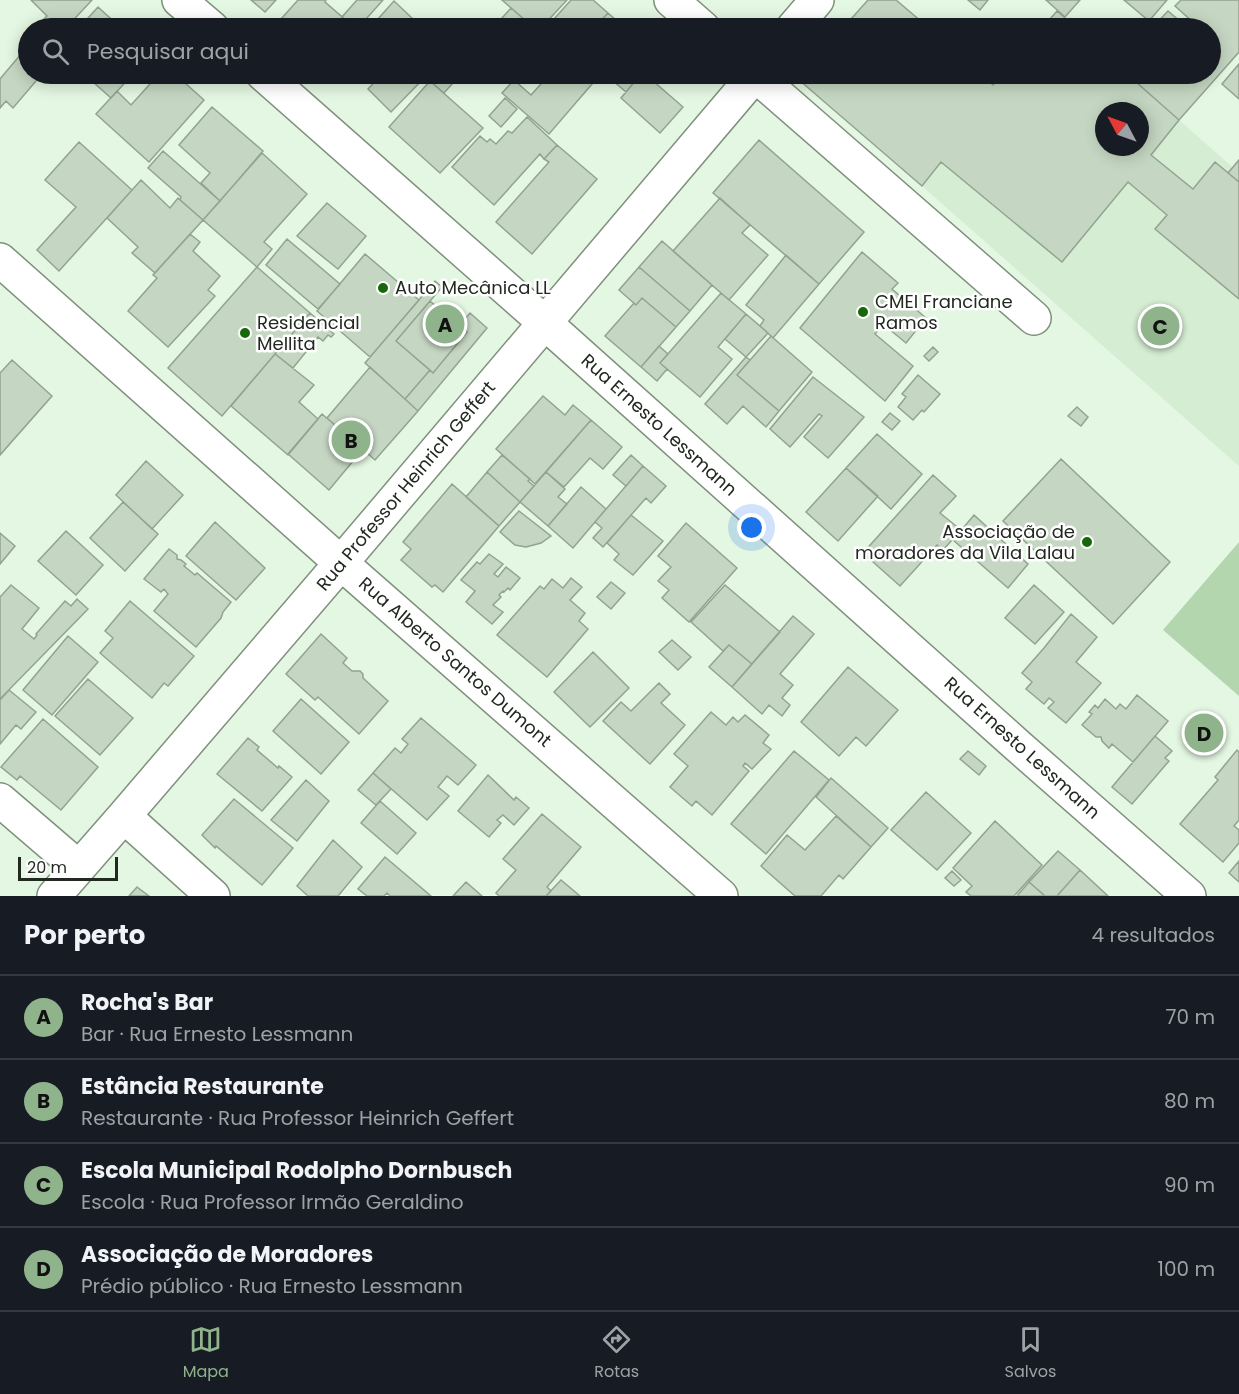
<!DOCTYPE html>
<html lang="pt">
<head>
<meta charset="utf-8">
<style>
  body { margin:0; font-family:Poppins,sans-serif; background:#242831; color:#f1f3f6 }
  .compass { position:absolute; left:1095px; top:102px; width:54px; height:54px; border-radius:50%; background:#171b24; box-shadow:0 3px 15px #0003; rotate:311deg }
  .scale { position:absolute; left:18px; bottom:15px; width:100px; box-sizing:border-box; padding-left:6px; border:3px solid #222921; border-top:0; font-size:16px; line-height:21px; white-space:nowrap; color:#222921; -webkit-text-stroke:4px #fff; paint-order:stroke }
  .you { position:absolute; left:752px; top:528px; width:21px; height:21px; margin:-15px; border:4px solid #fff; border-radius:50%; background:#1a73e8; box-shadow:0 0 0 9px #1a73e833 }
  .badge { display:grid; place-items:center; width:39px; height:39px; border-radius:50%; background:#8fb48c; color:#111; font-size:20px; font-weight:700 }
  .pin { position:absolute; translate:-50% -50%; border:3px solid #fff; box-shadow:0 2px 6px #0006 }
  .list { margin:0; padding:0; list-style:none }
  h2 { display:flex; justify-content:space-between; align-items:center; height:78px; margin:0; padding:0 24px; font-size:26px }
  h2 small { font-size:20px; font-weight:400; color:#9ea1a6 }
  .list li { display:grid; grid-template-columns:39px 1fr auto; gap:18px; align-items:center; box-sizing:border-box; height:84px; padding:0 24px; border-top:2px solid #363941 }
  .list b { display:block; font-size:22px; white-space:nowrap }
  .list p { margin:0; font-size:20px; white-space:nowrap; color:#9ea1a6 }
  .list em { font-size:20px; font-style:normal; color:#9ea1a6 }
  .icon { flex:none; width:33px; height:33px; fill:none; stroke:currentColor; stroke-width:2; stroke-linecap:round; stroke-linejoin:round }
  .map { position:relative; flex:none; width:1239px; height:896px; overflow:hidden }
  .search { position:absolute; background:#171b24; box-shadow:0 3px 15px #0003; left:18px; right:18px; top:18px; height:66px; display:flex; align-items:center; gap:15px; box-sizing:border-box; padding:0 21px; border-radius:33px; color:#9ea1a6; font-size:22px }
  .sheet { height:414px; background:#171b24 }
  nav { display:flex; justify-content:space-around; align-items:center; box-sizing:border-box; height:84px; border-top:2px solid #363941; background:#171b24; font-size:16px; color:#9ea1a6 }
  nav a { display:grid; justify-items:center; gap:3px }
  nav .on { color:#8fb48c }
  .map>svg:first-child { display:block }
  .built { fill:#d5edd2; fill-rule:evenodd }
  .green { fill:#b3d6ae }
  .building { fill:#c5d7c2; stroke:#92a390; stroke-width:1.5; fill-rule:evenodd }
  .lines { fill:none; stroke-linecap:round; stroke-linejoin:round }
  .street-casing { stroke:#7f907d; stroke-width:36 }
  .street { stroke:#fff; stroke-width:33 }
  .poi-dot { fill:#17680b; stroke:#fff; stroke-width:2 }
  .labels { text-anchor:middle; stroke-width:5; stroke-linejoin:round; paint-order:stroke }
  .poi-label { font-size:18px; fill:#222921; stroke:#fff; text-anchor:start }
  .street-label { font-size:18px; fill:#222921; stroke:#fff }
</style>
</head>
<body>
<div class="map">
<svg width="1239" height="896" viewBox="0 0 1239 896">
  <rect width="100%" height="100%" fill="#e4f7e2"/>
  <path class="built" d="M804,74H981L993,84L1003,74H1127L1239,173V466L922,186L799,80ZM1104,111H1140V147H1104Z"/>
  <path class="green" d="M1239,542V696L1163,630Z"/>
  <path class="building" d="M31,0H92L66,28H35L47,16Z
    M251,0H276L265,12Z
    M298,0H326L325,2L355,28H273Z
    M357,0H383L358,28H355L342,17Z
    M502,0H567L541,28H534Z
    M571,0H593L608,13L594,28H546Z
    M868,0H896L929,28H843Z
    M968,0H988L980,10Z
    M1046,0H1080L1065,17Z
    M1124,0H1167L1149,21Z
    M1181,0H1239V52L1179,120L1127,74H1210V28H1191L1195,24L1175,6Z
    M394,1L413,19L405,28H370Z
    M98,7L121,28H79Z
    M511,8L534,28H493Z
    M1057,11L1077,28H1042Z
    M1168,11L1188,28H1152Z
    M608,13L625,28H594Z
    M413,19L424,28H405Z
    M21,54L28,61V74H42L13,108L6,101L0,108V79Z
    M1239,64V99L1222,84Z
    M84,74H133L111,98Z
    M159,74H175L204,100L149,162L96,114L117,91L131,105Z
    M382,74H428L391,112L368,89Z
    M437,74H461L444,93L430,81Z
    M550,74H579L592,84L549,134L502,93L514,80L531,95Z
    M605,74H641L626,92Z
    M641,74H645L683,107L660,133L621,98Z
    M804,74H981L993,85L1003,74H1127L1179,120L1151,155L1193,189L1215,162L1239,182V299L1155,229L1167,215L1128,182L1062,262L941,162L922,186L799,80ZM1104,111H1140V147H1104Z
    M430,81L483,128L440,173L389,127Z
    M505,98L517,109L501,127L489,116Z
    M212,107L263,151L220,201L201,183L210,173L179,145Z
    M527,117L557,145L544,159L540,154L494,205L452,167L480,136L487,142L490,139L496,144L508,131L512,133Z
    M759,140L864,232L819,284L713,193Z
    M79,142L132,190L59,271L37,250L76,207L45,180Z
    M557,145L597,179L532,254L496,222L549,162L544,159Z
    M163,151L220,201L203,220L180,200L181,197L148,168Z
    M262,153L307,194L264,242L272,249L257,267L203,220Z
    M1239,160V182L1228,173Z
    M141,180L170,208L178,198L203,220L155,273L132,253L138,247L107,218Z
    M720,198L750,225L742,233L768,255L729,300L673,251Z
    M327,203L366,236L338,269L297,236Z
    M190,234L200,242L193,251L220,276L208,290L215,296L168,347L128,311L157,278L153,275Z
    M287,239L340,284L318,309L266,265Z
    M662,241L712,285L690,311L639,267Z
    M862,252L898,283L892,289L926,318L906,343L883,324L875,334L913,366L885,401L800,328Z
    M365,254L419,300L370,357L317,311Z
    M786,255L819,284L773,338L760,326L764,320L746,305Z
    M257,267L310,313L222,416L168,368Z
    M639,267L690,311L676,327L642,298L636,305L619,290Z
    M435,281L442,287L396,341L430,370L405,399L365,363Z
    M721,293L746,314L718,347L732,359L700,397L660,363Z
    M642,298L676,327L641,367L605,336L634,303L636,305Z
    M430,301L467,332L433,373L396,341Z
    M310,313L334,334L331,337L328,335L323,341L318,337L293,368L275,354Z
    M470,313L487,328L418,411L405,399L430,370L433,373L467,332L459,326Z
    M746,314L768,333L746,357L725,339Z
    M771,336L812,372L779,411L737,375Z
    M659,346L668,354L660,363L667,369L657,381L641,367Z
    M933,347L938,352L929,361L924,356Z
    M275,354L314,385L299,402L318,419L288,455L231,406Z
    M746,357L750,360L737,375L779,411L766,427L743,406L727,424L705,404Z
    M12,360L52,396L0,455V373Z
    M370,367L418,411L375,460L327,418Z
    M918,375L940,394L924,412L922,410L913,420L898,407L906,397L902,394Z
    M813,377L864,417L828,458L804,437L822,416L819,414L790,447L770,429Z
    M543,396L565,415L573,405L591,420L535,484L496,449Z
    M1077,407L1088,417L1081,426L1068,416Z
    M890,413L900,421L892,430L882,422Z
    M322,414L363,449L329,490L288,454Z
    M591,420L622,447L603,469L590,458L564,487L546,472Z
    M877,434L922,474L891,509L846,468Z
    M502,455L530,479L528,481L534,486L520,502L487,472Z
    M631,455L643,466L626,486L613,475Z
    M1061,459L1170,562L1113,624L1003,521Z
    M146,461L183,495L152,529L116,495Z
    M643,466L666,486L651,503L646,498L603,547L593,538L602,528L595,522Z
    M846,468L878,496L838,541L806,512Z
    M487,472L520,502L499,526L466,497Z
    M546,472L565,489L558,497L567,504L548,526L520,502Z
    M933,475L956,496L940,513L961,530L943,550L937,545L900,586L863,553Z
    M452,484L499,526L443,592L435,585L432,587L401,560L411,549L403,542Z
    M581,487L606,509L573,548L548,526Z
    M123,502L158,534L125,571L90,538Z
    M519,511L551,536L541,543L526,547L515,545L500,532Z
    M631,515L663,541L633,575L614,560L619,554L607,543Z
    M974,515L1028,564L1008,588L953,540Z
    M215,522L265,568L236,600L186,556Z
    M686,523L737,568L689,622L662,598L669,590L658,581L671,567L658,556Z
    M66,531L103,565L76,595L38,561Z
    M0,533L15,546L0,564Z
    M169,549L177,555V559L181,560L186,564L184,566L195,575L197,573L231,602L223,612L221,618L196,647L154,611L168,594L164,589L161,592L144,579Z
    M489,554L503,564L494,574L498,577L506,567L520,578L510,590L508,588L504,592L503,591L499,595L501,597L493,605L503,612L492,624L466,602L475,591L461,580L477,562L480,564Z
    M571,578L582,587L570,600L585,613L579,621L588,629L547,677L497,635L540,586L544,589L552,579L563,588Z
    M611,582L625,593L611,609L597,597Z
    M11,585L39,608L22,629L34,639L37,635L36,634L65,601L71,606L77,599L88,609L0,699V597Z
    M725,585L780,632L752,664L729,645L723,651L691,622Z
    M1034,585L1064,612L1035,644L1005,618Z
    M130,601L194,656L168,686L164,683L152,698L100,653L113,638L105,631Z
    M1071,614L1097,637L1076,662L1101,683L1066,723L1048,708L1054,702L1049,698L1044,704L1026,689L1032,682L1022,673L1044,648Z
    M793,616L814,634L780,674L793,685L782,698L790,705L782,716L769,705L762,714L732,687Z
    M321,634L347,658L343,663L352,671H360L363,674V678L388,701L359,734L318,697L315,700L286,674Z
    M68,636L98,662L52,715L23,690Z
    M672,640L691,657L678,670L659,652Z
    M729,645L752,664L732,687L709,667Z
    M593,652L629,688L590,727L554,692Z
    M848,667L898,710L866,746L856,737L839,756L801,722Z
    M88,679L133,718L100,755L55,716Z
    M659,683L670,694L661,703L685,725L650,764L603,721L621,702L631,711Z
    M9,690L36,712L21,729L16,725L0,744V700Z
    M1137,695L1168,721L1133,762L1112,744L1109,748L1102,741L1101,737H1096L1082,725L1092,714L1089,712L1095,705L1098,708L1105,699L1116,709L1120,704L1126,709Z
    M301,699L349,742L321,774L273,731Z
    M711,712L726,725L733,717L738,722L745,715L769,735L763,743L771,749L752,769L745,763L743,766L749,771L712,815L696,801L692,806L670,787L688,766L674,754Z
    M421,718L476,765L458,785L447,776L438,787L449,796L427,820L373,773L395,748L401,753L408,744L402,739Z
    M43,719L98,767L61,810L20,776L17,780L1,767Z
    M1155,736L1172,751L1165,758L1169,761L1132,804L1112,787Z
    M248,738L259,747L257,750L278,768L279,766L292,777L262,811L217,774Z
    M1237,750L1239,752V820L1234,826L1239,830V843L1223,862L1180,824L1218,780L1215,777Z
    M794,751L829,780L766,854L731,824Z
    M968,751L986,766L979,775L960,759Z
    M373,773L391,789L376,805L358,790Z
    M488,775L514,800L516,797L529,808L514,825L503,815L497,820L501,823L489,837L458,811Z
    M831,778L888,828L871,847L816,797Z
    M306,780L329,801L297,841L271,820Z
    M926,792L971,833L937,870L891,830Z
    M234,799L293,848L262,885L216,846L215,848L202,835Z
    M380,801L416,833L397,854L361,823Z
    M542,814L581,847L547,887L551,891L546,896H499L496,893L516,870L503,859Z
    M836,816L871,847L843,879L839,875L821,896H795L761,866L787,835L805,850Z
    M995,821L1042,865L1014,896H971L966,892L972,886L953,868Z
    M333,840L362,867L338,896H308L297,886Z
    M1058,851L1080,870L1057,896H1045L1029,882Z
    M385,857L431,896H390L387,893L384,896H367L358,889Z
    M1239,861V882L1229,873Z
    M1080,870L1108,896H1057Z
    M952,871L961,880L954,886L945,878Z
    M561,880L580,896H546Z
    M466,882L482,896H453Z
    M1029,882L1045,896H1017Z
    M137,887L149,896H129Z"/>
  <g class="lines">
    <defs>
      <path id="street" d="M179,0L212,28
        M671,0L703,28
        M793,28L817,0
        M263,74L544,322L1018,746L1189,896
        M754,74L1034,318
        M0,260L341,563L721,896
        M0,800L78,867
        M124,816L213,896
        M54,896L124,816L341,563L756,74"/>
    </defs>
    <use href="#street" class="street-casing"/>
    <use href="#street" class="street"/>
  </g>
  <g class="poi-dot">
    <circle cx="383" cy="288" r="6"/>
    <circle cx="863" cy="312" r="6"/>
    <circle cx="245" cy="333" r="6"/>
    <circle cx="1087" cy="542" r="6"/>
  </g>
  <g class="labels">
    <g class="poi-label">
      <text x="395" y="294">Auto Mecânica LL</text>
      <text x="875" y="308">CMEI Franciane<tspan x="875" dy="21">Ramos</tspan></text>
      <text x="257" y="329">Residencial<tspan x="257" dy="21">Mellita</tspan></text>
      <text x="1075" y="538" text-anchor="end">Associação de<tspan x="1075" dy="21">moradores da Vila Lalau</tspan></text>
    </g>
    <g class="street-label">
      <text transform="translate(659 425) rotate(42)" y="6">Rua Ernesto Lessmann</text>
      <text transform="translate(406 486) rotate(-50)" y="6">Rua Professor Heinrich Geffert</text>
      <text transform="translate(455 662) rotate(41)" y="6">Rua Alberto Santos Dumont</text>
      <text transform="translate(1022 748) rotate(42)" y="6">Rua Ernesto Lessmann</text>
    </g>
  </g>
</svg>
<svg class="compass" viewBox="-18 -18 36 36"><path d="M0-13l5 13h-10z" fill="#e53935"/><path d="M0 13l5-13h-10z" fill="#9ea1a6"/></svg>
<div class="scale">20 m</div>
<div class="you"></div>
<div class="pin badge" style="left:445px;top:324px">A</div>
<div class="pin badge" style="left:351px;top:440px">B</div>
<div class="pin badge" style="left:1160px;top:326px">C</div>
<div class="pin badge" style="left:1204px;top:733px">D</div>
<div class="search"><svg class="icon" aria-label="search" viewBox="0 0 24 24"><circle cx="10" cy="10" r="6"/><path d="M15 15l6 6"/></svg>Pesquisar aqui</div>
</div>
<section class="sheet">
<h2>Por perto<small>4 resultados</small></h2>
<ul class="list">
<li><span class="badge">A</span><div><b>Rocha's Bar</b><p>Bar · Rua Ernesto Lessmann</p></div><em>70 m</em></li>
<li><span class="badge">B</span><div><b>Estância Restaurante</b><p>Restaurante · Rua Professor Heinrich Geffert</p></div><em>80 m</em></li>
<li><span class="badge">C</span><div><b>Escola Municipal Rodolpho Dornbusch</b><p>Escola · Rua Professor Irmão Geraldino</p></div><em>90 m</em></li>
<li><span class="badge">D</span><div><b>Associação de Moradores</b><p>Prédio público · Rua Ernesto Lessmann</p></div><em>100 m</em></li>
</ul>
</section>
<nav>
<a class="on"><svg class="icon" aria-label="map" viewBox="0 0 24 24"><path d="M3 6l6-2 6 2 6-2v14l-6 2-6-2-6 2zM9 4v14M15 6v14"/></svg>Mapa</a>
<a><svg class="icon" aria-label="directions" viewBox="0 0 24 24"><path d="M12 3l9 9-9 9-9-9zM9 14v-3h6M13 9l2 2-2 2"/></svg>Rotas</a>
<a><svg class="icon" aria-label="saved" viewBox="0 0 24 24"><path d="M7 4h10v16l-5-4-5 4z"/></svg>Salvos</a>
</nav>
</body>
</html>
